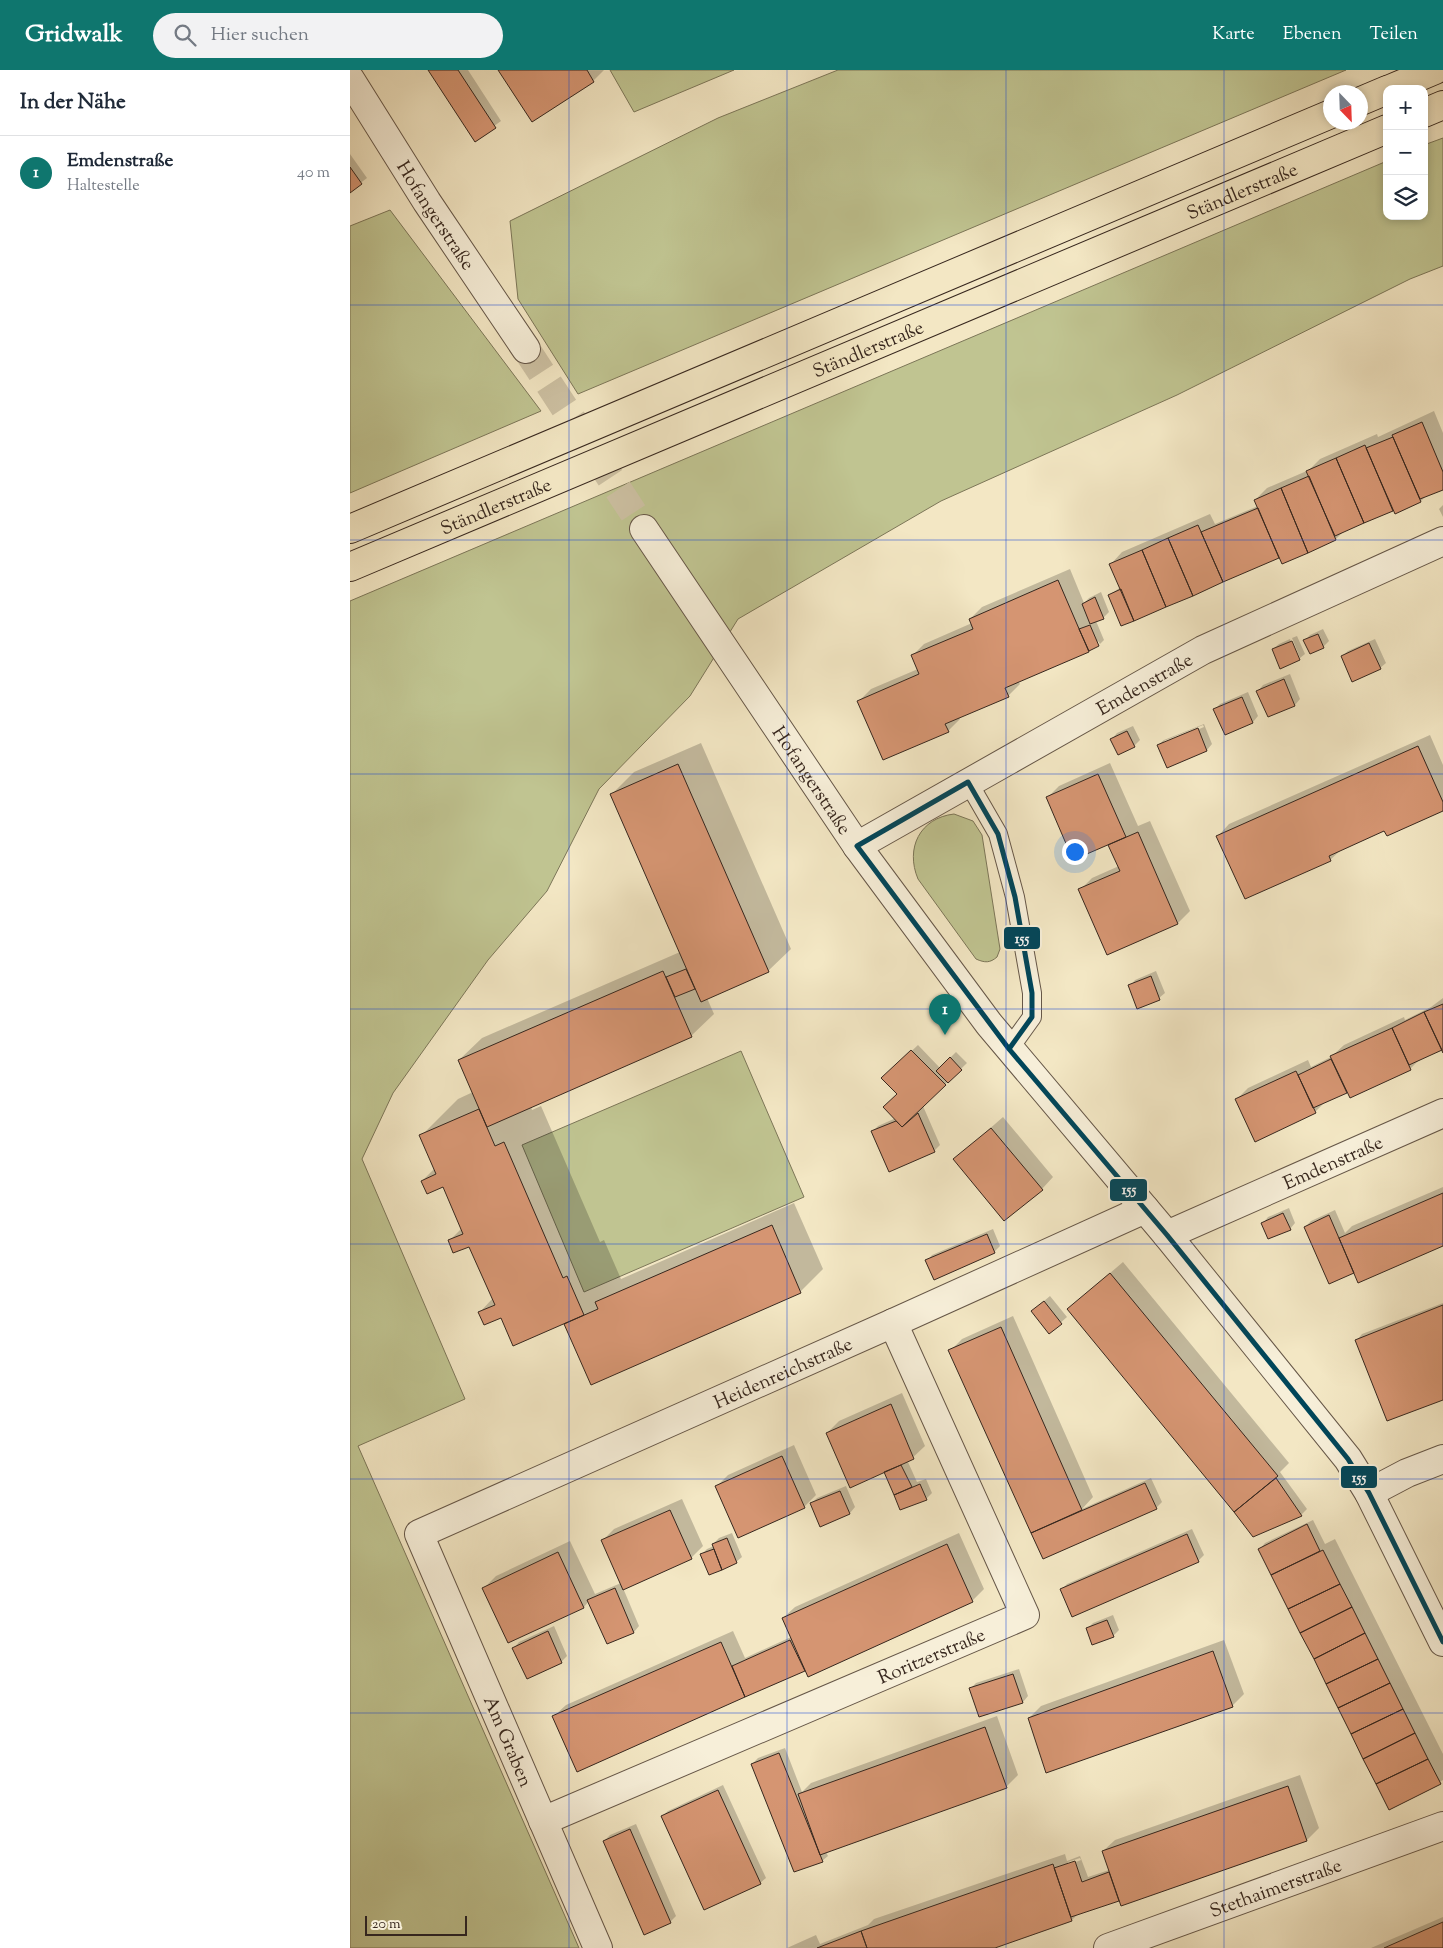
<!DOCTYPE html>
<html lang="de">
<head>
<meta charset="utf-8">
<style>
  body { margin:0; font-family:"Sorts Mill Goudy",serif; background:#f2f2f3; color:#1f2937 }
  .controls { position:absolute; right:15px; top:15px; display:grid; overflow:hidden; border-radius:10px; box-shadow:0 2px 8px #0003 }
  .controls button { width:45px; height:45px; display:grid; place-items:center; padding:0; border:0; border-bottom:1px solid #e0e1e3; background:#fff; color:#1f2937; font:25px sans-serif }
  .compass { position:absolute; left:973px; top:15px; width:45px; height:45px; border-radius:50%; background:#fff; box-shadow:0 2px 8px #0003; rotate:157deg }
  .scale { position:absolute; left:15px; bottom:12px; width:102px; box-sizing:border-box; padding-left:5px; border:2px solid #37271e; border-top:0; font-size:14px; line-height:18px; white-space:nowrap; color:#37271e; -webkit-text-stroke:4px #f7efd9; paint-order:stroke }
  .you { position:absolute; left:724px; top:781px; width:18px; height:18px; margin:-12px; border:4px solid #fff; border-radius:50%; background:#1a73e8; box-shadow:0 0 0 8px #1a73e833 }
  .badge { display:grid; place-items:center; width:32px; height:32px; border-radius:50%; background:#0f766e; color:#fff; font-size:16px; font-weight:700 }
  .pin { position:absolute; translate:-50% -41px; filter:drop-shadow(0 1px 2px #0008) }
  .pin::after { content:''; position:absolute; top:26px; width:18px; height:15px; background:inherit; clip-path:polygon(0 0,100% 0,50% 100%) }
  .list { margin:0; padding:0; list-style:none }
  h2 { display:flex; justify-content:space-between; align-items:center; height:65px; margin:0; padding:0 20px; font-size:21px }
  h2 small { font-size:16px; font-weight:400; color:#747a83 }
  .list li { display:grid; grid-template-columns:32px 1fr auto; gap:15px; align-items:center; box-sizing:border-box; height:75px; padding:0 20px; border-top:1px solid #e0e1e3 }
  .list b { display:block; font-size:19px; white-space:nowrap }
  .list p { margin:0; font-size:16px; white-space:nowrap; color:#747a83 }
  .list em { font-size:16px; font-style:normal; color:#747a83 }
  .icon { flex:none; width:28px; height:28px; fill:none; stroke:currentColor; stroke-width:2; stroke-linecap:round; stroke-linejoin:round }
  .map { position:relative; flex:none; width:1093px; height:1878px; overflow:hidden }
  header { display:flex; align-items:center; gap:30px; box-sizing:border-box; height:70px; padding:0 25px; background:#0f766e; color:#fff }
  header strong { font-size:24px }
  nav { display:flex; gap:28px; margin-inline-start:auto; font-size:18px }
  .search { width:350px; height:45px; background:#f2f2f3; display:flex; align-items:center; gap:12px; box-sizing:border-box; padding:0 18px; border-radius:28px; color:#747a83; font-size:19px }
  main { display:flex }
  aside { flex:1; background:#fff }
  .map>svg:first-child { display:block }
  .green { fill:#c0c491; stroke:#7c7658 }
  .shadow { fill:#0003; fill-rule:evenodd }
  .building { fill:#d59572; stroke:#37271e }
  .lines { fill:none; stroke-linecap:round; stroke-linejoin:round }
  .minor-tunnel { stroke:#cdc1a3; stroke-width:28; stroke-dasharray:28 14; stroke-linecap:butt }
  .service-casing { stroke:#665748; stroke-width:20 }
  .minor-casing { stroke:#665748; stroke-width:30 }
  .trunk-casing { stroke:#37271e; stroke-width:30 }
  .service { stroke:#f7efd9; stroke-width:18 }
  .minor { stroke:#f7efd9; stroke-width:28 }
  .trunk { stroke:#f3e7c4; stroke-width:28 }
  .bus-1-casing { stroke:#f7efd9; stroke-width:9 }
  .bus-1 { stroke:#00465a; stroke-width:5 }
  .grid { fill:none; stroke:#1d4ed8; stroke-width:1; stroke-opacity:0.55 }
  .labels { text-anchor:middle; stroke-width:5; stroke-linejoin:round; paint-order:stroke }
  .street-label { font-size:19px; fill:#37271e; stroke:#f7efd9 }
  .line-badge { stroke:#f7efd9; stroke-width:2 }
  .badge-label { font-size:14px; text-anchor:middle; font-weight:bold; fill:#fff }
</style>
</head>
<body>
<header>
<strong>Gridwalk</strong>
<div class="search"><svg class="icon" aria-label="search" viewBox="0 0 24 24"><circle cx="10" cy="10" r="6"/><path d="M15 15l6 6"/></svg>Hier suchen</div>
<nav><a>Karte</a><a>Ebenen</a><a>Teilen</a></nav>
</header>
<main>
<aside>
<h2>In der Nähe<small></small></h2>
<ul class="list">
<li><span class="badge">1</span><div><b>Emdenstraße</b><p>Haltestelle</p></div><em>40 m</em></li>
</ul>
</aside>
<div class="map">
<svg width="1093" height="1878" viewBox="0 0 1093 1878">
  <rect width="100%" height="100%" fill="#f3e7c4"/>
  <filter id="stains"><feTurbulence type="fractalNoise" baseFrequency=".004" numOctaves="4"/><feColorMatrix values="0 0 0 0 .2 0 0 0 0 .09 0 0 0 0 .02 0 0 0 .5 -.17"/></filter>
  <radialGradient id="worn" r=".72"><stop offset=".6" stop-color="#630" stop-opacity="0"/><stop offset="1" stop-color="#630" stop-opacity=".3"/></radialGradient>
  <path class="green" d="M260,0H384L284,42Z
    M488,0H996L228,324L168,229L160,151L368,48Z
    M1093,68V196L1060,209L827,325L591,431L388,549L340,626L249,719L197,821L138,890L43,1023L12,1089L115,1329L8,1376L229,1878H0V531L1037,91V146H1074V75Z
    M40,140L191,341L0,423V156Z
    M604,744L623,751L632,765L650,879L647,887C640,893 635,893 626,889L568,809C555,778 570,748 604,744Z
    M391,981L454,1127L234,1222L172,1075Z"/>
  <path class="shadow" d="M80,0H118L151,51L125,70Z
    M149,0H254L243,11L182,50Z
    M0,84L17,108L0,121Z
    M1084,341L1093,363V418L1077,425L1071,431L1044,439L994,461L986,469L932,493L930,487L772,554L759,525L771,517L761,494L772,482L860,444L865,454L908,436L905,430L917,418L959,400L970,389L1027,364L1028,367Z
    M1093,435V447L1089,439Z
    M720,499L734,533L739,528L751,522L759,542L754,547L746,551L754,570L750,574L748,571L738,581L668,611L670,614L658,626L609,647L610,649L598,661L509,631L521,619L568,599L562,586L574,574L622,553L620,549L632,537Z
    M973,559L979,571L973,577L955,570L960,565Z
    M947,566L955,584L950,588L942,568Z
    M940,569L948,589H950H949L923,579L929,574Z
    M1025,569L1036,593L1030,598L992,586L998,581Z
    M940,604L950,629L945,635L918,646L908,621L913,615Z
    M898,622L908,646L903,652L876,664L865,639L870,634Z
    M854,654L862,674L857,680L808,675L814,670ZM853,655L854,657L814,674V671Z
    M783,656L790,670L784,676L762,669L767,663Z
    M1080,665L1093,695V740L1037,764L1035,759L992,779L980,790L868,766L879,754Z
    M351,673L441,879L418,901L357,928L364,944L341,966L181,1036L182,1040L191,1036L250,1172L254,1170L271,1209L444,1133L473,1199L450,1222L241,1313L215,1252L151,1246L130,1242L143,1228L120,1175L99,1171L112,1158L94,1115L72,1111L85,1098L71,1066L108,1029L123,1022L109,990L132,968L330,882L262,724L284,702Z
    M760,693L788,756L800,751L840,841L828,853L758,884L730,820L742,808L769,796L759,773L697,728L709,716Z
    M806,901L815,923L809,928L780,916L785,910Z
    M1093,928V980L1070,989L1060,999L997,1020L977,1030L965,1042L886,1030L898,1018L958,990L961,997L981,987L994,975L1054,947L1055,950L1081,937Z
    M568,975L590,998L606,982L617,993L573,1036L590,1075L584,1081L523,1061L528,1056L546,1048L548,1024L533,1008Z
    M653,1047L703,1107L692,1119L604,1090Z
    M1093,1117V1175L1009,1211L1005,1202L955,1157L961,1151L985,1140L995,1163L1002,1156Z
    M939,1138L945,1153L940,1159L913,1153L918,1147Z
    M643,1159L650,1176L644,1182L577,1191L582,1185Z
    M773,1192L939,1393L930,1402L957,1439L951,1445L903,1465L718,1239Z
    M700,1226L717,1247L700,1262L688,1236Z
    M1093,1233V1328L1038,1350L1007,1270L1012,1264Z
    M663,1246L743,1427L732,1439L801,1408L812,1432L806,1438L693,1487L600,1281L612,1269Z
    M552,1323L575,1376L558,1392L567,1412L576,1409L582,1423L576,1429L551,1439L536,1403L477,1363L489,1351Z
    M444,1375L466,1425L454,1437L389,1466L366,1417L378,1405Z
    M496,1416L505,1437L500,1443L470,1456L461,1434L467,1428Z
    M332,1429L353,1476L341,1488L273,1518L289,1556L284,1562L257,1573L239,1531L234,1537L158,1572L134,1518L146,1506L220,1471L245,1524L271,1513L252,1471L264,1459Z
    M963,1450L975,1474L985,1469L1093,1684V1710L1040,1739L910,1479L915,1473Z
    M842,1459L854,1485L848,1491L711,1520L717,1514Z
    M382,1463L392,1487L386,1492L351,1485L357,1479L364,1476L363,1474L369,1468Z
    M609,1463L634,1519L622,1531L456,1599L228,1700L204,1646L216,1635L383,1561L395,1588L441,1567L433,1548L445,1537Z
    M763,1545L769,1560L763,1566L737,1559L743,1553Z
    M204,1556L217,1586L211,1592L164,1578L169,1572Z
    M874,1570L894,1624L882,1636L679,1648L691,1636Z
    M669,1599L678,1626L673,1632L630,1646L621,1618L626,1613Z
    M647,1646L668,1705L656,1717L476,1782L478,1786L472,1791L402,1694L408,1688L435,1678L452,1722L461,1713Z
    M950,1705L969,1758L957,1770L772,1834L770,1828L729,1843L722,1850L641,1878H437L466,1865L470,1874L518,1855L524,1849L715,1784L717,1791L730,1786L738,1807L759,1800L753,1781L765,1770ZM730,1788L731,1790L718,1795V1792Z
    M373,1715L416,1808L410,1813L312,1746L318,1741Z
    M286,1754L326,1846L320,1852L254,1771L260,1765Z
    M1093,1847V1878H1021Z"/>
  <path class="building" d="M78,0H108L146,58L125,72Z
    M148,0H237L244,12L182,52Z
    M0,97L12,114L0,123Z
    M1072,352L1093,402V420L1070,429L1042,365Z
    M1043,367L1071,432L1045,444L1016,378Z
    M1015,375L1043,441L1014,453L986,388Z
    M986,388L1014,453L985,466L956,401Z
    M959,406L986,470L958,483L931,418Z
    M931,418L958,483L932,494L904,430Z
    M908,438L929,488L873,512L851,462Z
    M848,455L873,512L843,526L818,468Z
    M818,468L843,526L816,537L792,480Z
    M792,480L816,537L784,551L759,494Z
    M708,510L739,582L655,618L659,627L595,654L599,662L533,690L507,631L569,604L561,585L623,559L619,549Z
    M771,519L784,551L771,556L758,525Z
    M745,527L754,549L740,554L732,534Z
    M740,555L749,576L739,581L729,559Z
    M968,564L974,578L960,584L953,570Z
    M942,571L950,590L930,599L922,579Z
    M1019,573L1031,599L1002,612L991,586Z
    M934,609L945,636L918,647L906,621Z
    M892,627L903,653L875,665L863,639Z
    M848,658L857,681L817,698L807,675Z
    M777,661L785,677L768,685L760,669Z
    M1068,676L1093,732V741L1037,766L1034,761L979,786L981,791L895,829L866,766Z
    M328,694L419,902L351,932L260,724Z
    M748,704L776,767L723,790L696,727Z
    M788,762L828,854L757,885L728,819L770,801L758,775Z
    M336,899L345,919L325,927L316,907Z
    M313,901L342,967L137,1057L108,990Z
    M801,906L810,930L787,939L778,915Z
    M1093,934V983L1074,942Z
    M1074,942L1092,980L1059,995L1042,958Z
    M1042,958L1061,1000L1000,1028L980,986Z
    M561,980L596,1015L552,1057L533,1037L547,1024L531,1008Z
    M600,987L612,1000L598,1013L586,1001Z
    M981,989L997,1023L963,1038L948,1005Z
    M946,1001L966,1043L905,1072L885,1029Z
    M129,1039L145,1076L154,1072L213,1208L217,1206L234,1245L163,1276L151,1248L134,1255L128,1242L145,1235L119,1177L103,1183L98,1170L113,1164L93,1117L77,1124L71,1111L86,1104L69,1065Z
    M568,1043L585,1082L539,1102L521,1061L546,1051L552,1057Z
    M641,1058L693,1120L654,1151L603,1089Z
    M1093,1123V1176L1008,1213L989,1168Z
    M933,1143L941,1160L918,1169L911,1153Z
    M979,1145L1004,1203L979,1214L954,1157Z
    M422,1155L451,1223L241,1315L214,1254L248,1239L245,1232Z
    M637,1164L645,1183L584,1210L575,1190Z
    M760,1203L928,1406L884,1442L717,1239Z
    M694,1231L712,1254L699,1264L681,1241Z
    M1093,1235V1330L1037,1351L1005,1270Z
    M651,1257L732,1440L681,1463L598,1280Z
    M541,1334L564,1389L500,1418L476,1363Z
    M432,1386L455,1438L388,1468L365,1416Z
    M551,1395L562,1417L544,1425L534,1402Z
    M926,1408L952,1446L903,1467L884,1442Z
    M795,1413L807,1439L693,1489L681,1463Z
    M570,1414L577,1430L550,1440L544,1425Z
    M490,1421L500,1444L470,1457L460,1433Z
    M320,1440L342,1489L273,1520L251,1470Z
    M957,1454L970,1481L921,1505L908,1479Z
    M837,1464L849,1492L722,1547L710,1519Z
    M377,1468L387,1493L372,1500L362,1474Z
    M597,1474L623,1532L458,1607L432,1548Z
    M364,1479L372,1500L359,1505L350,1484Z
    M973,1480L990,1514L938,1539L921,1505Z
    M208,1482L234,1538L158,1573L132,1518Z
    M990,1514L1002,1537L950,1563L938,1539Z
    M265,1518L284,1563L257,1574L237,1530Z
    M1002,1537L1015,1563L964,1589L950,1563Z
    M757,1550L764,1567L742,1575L736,1558Z
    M198,1561L212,1593L177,1609L162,1578Z
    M1015,1563L1028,1589L976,1614L964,1589Z
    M440,1570L455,1601L395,1627L382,1596Z
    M371,1572L395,1627L227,1702L202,1646Z
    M863,1581L883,1637L696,1703L678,1648Z
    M1028,1589L1040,1613L988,1638L976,1614Z
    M663,1604L673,1633L629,1647L619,1618Z
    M1040,1613L1053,1639L1001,1664L988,1638Z
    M1053,1639L1065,1663L1013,1689L1001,1664Z
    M635,1657L657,1718L470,1785L448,1724Z
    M1065,1663L1078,1689L1026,1714L1013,1689Z
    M429,1683L473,1792L444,1802L401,1694Z
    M1078,1689L1091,1714L1039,1740L1026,1714Z
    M938,1716L957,1771L771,1836L752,1781Z
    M368,1720L411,1814L354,1840L311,1746Z
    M280,1759L321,1853L294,1865L253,1771Z
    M725,1791L732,1812L759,1802L769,1831L721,1847L704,1798Z
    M703,1794L722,1851L645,1878H517L511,1861Z
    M1093,1852V1878H1034Z
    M511,1861L517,1878H467Z"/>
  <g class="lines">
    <path class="minor-tunnel" d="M176,279L294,459"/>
    <defs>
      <path id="service" d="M618,712L648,764L665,827L682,923V947L659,979"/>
      <g id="minor">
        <path id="s1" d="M0,9L77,132L176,279"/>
        <path id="s2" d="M294,459L507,776L639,954L817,1165L998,1389L1019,1423L1093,1572"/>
        <path id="s3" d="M507,776L853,580L1093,471"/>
        <path id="s4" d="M817,1165L1093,1043"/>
        <path d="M1019,1423L1057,1403L1093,1389"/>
        <path id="s5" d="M193,1751L675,1545L543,1253"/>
        <path id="s6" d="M248,1878L69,1464L543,1253L795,1139"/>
        <path id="s7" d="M758,1878L1093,1756"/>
      </g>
      <g id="trunk">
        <path d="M1040,19L1085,0"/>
        <path d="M1011,31L1037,20"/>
        <path d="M1074,43L1093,35"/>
        <path d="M0,459L981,44"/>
        <path id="s8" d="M0,497L1037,59"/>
      </g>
    </defs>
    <use href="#service" class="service-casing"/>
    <use href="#minor" class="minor-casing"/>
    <use href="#trunk" class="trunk-casing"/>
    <use href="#service" class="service"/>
    <use href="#minor" class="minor"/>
    <use href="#trunk" class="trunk"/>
    <defs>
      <path id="bus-1" d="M618,712L648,764L665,827L682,923V947L659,979L507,776Z
        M659,979L817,1165L998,1389L1019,1423L1093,1572"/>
    </defs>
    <use href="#bus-1" class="bus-1-casing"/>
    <use href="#bus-1" class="bus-1"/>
  </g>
  <path class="grid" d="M219,0V1878M437,0V1878M656,0V1878M874,0V1878M0,235H1093M0,470H1093M0,704H1093M0,939H1093M0,1174H1093M0,1409H1093M0,1643H1093"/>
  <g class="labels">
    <g class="street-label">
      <text dy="7" stroke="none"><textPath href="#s8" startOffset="968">Ständlerstraße</textPath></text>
      <text dy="7" stroke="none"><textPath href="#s1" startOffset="161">Hofangerstraße</textPath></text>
      <text dy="7" stroke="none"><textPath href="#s8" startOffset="562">Ständlerstraße</textPath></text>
      <text dy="7" stroke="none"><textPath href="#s8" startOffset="158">Ständlerstraße</textPath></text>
      <text dy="7" stroke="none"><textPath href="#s3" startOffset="330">Emdenstraße</textPath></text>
      <text dy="7" stroke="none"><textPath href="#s2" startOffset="302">Hofangerstraße</textPath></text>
      <text dy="7" stroke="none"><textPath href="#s4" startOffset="181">Emdenstraße</textPath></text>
      <text dy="7" stroke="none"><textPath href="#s6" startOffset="849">Heidenreichstraße</textPath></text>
      <text dy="7" stroke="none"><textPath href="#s5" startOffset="422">Roritzerstraße</textPath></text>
      <text transform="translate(159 1671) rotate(67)" y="7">Am Graben</text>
      <text dy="7" stroke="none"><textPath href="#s7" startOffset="178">Stethaimerstraße</textPath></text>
    </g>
  </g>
  <g class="line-badge">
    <rect x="653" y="856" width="38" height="24" rx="5" fill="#00465a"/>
    <rect x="759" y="1108" width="39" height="24" rx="5" fill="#00465a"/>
    <rect x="990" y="1395" width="38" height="24" rx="5" fill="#00465a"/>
  </g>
  <g class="badge-label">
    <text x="672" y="873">155</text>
    <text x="779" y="1124">155</text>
    <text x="1009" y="1412">155</text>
  </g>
  <rect width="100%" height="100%" filter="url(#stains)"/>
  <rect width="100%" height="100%" fill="url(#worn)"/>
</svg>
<div class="controls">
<button>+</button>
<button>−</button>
<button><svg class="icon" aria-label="layers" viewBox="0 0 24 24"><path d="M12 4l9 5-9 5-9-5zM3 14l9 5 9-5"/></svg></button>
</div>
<svg class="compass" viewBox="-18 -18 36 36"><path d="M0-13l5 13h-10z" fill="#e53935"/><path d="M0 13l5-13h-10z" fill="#747a83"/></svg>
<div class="scale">20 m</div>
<div class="you"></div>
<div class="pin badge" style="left:595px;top:965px">1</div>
</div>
</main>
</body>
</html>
